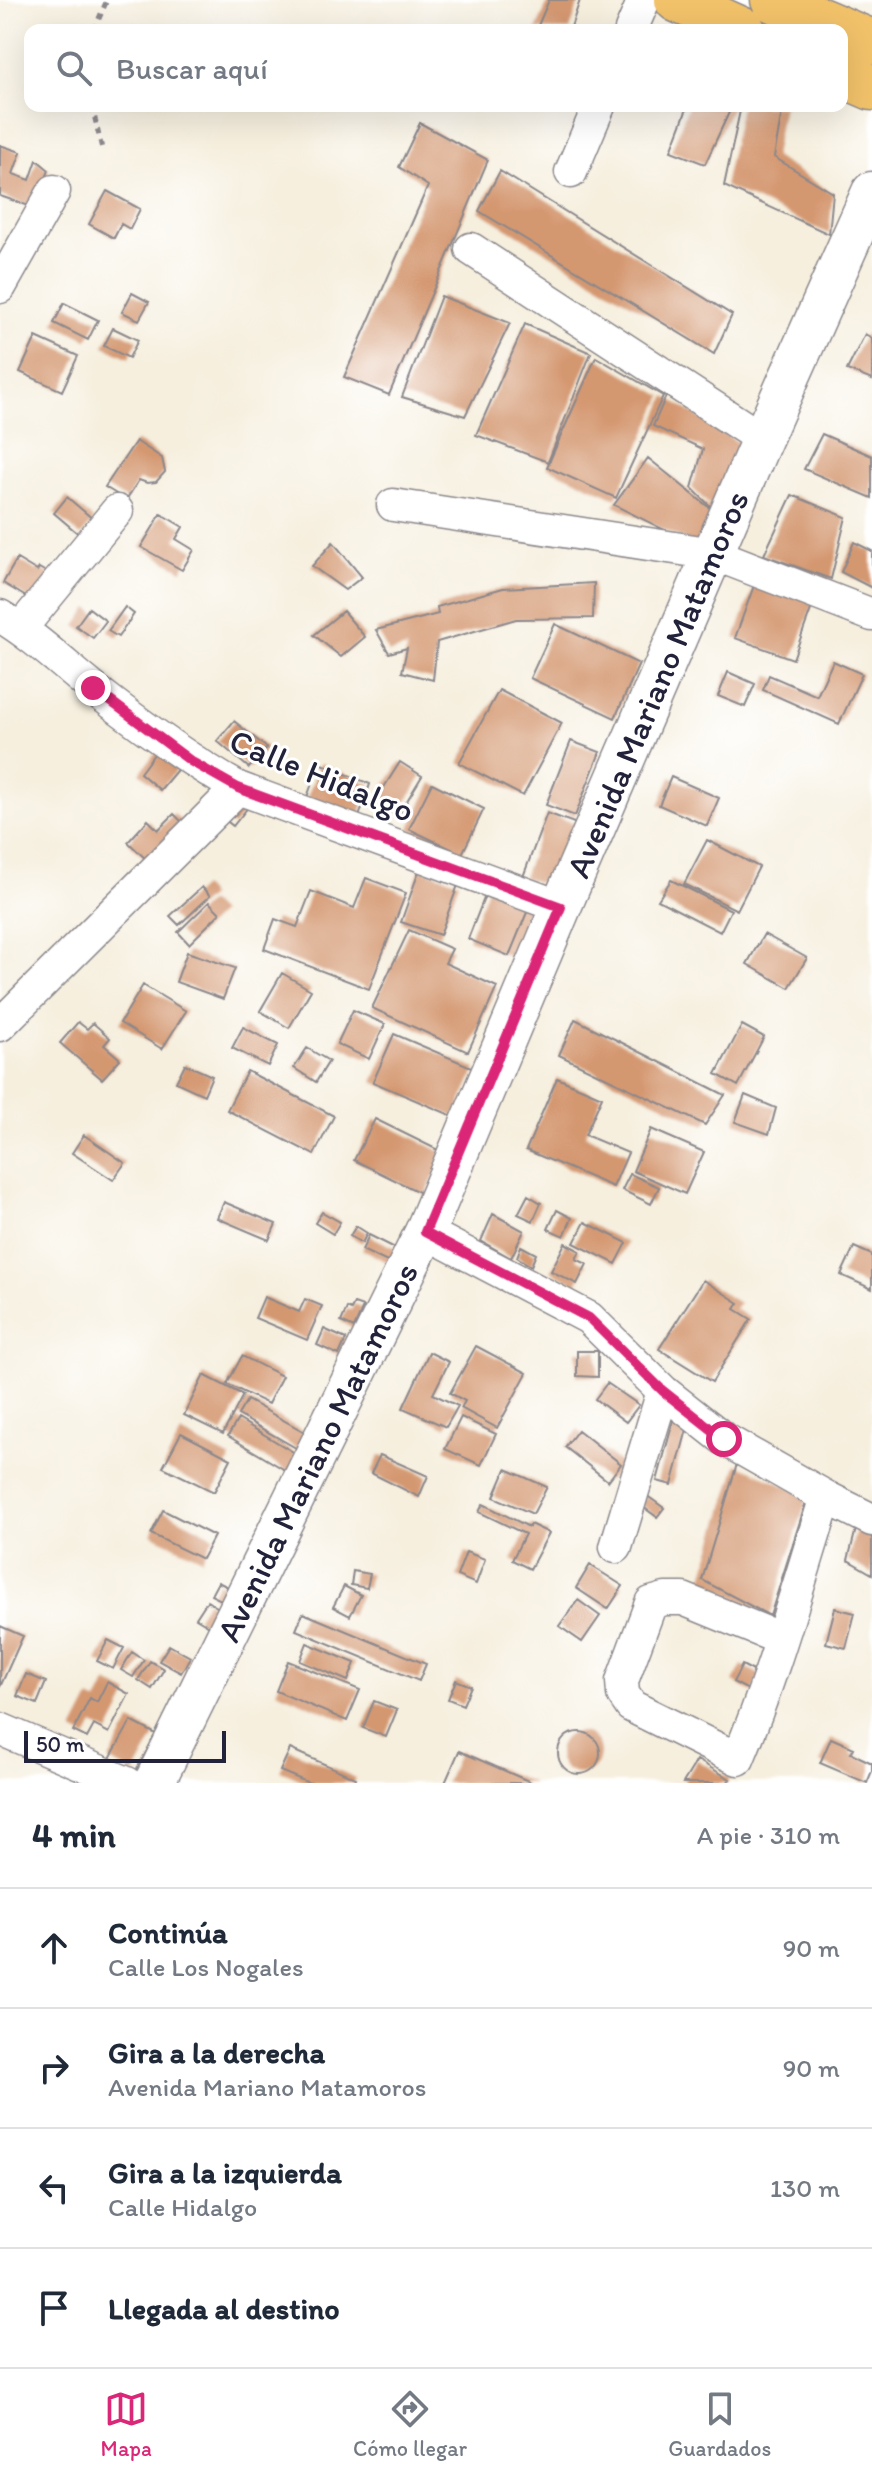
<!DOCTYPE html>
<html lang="es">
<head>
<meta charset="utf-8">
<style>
  body { margin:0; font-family:Itim,sans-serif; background:#f6f6f7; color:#1f2937 }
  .scale { position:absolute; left:24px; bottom:20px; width:202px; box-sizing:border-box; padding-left:8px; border:4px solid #22223b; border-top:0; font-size:22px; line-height:28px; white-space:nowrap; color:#22223b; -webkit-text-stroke:6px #fff; paint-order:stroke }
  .stop { position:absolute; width:24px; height:24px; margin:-18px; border:6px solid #db2777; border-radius:50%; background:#fff }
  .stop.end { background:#db2777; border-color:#fff; box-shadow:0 2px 8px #0008 }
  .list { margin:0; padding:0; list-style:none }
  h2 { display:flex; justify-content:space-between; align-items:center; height:104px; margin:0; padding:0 32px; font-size:34px }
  h2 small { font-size:26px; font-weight:400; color:#747a83 }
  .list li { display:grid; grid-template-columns:52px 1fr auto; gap:24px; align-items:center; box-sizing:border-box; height:120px; padding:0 32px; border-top:2px solid #e0e1e3 }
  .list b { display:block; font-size:30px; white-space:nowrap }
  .list p { margin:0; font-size:26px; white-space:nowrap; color:#747a83 }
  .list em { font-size:26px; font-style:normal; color:#747a83 }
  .icon { flex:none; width:44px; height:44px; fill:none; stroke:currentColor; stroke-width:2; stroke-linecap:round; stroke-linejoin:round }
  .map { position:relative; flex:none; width:872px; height:1783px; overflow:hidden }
  .search { position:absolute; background:#fff; box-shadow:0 8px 32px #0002; left:24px; right:24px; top:24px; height:88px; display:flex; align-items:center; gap:20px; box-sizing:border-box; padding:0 28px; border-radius:16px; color:#747a83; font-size:30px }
  .sheet { height:584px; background:#fff }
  nav { display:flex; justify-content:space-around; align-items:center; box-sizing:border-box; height:112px; border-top:2px solid #e0e1e3; background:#fff; font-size:22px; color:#747a83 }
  nav a { display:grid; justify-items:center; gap:4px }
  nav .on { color:#db2777 }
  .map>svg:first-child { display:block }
  .building { fill:#d49871 }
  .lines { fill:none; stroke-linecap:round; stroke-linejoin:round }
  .minor-casing { stroke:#8c888c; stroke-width:35 }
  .tertiary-casing { stroke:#8c888c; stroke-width:43 }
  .primary-casing { stroke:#8c888c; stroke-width:47 }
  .path { stroke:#8c888c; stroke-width:5; stroke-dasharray:6 6; stroke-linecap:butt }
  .minor { stroke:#fff; stroke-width:32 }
  .tertiary { stroke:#fff; stroke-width:40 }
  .primary { stroke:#f2c26a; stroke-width:44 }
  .route { stroke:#db2777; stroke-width:10 }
  .labels { text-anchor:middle; stroke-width:6; stroke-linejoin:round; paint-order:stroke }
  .street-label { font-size:34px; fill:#22223b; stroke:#fff }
</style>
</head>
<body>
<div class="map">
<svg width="872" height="1783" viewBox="0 0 872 1783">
  <rect width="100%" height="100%" fill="#fff"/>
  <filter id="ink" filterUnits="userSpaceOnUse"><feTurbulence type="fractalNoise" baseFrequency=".0125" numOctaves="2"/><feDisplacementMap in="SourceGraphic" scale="16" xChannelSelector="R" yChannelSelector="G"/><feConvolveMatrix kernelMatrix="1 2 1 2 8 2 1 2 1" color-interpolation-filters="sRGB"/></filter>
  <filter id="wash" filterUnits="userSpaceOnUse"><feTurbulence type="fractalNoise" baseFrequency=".006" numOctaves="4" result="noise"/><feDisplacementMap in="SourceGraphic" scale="32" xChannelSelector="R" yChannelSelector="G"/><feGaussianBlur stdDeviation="1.8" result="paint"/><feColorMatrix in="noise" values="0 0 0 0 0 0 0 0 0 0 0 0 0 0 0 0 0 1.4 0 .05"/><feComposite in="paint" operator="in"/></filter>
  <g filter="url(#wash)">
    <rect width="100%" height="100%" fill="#f6efde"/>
    <g id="blocks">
      <path class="building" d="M549,0H580L570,30H536Z
        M688,106H732L705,164L671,151Z
        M741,106H783L774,157L833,193L829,234L724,186Z
        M420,123L488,160L389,395L344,377L428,186L399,167Z
        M0,145L21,152L13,174L30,180L37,160L49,170L35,208L0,196Z
        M500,171L732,315L714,354L479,211Z
        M107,191L140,209L130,229L121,224L114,238L89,224Z
        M132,293L149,302L139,320L122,312Z
        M441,296L510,323L465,416L402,397Z
        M64,303L98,320L88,340L54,323Z
        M525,324L591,353L548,462L476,435Z
        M113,328L138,340L129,358L104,346Z
        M865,334L872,338V380L847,370Z
        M36,337L78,356L62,391L20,372Z
        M596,357L663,396L616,498L547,467Z
        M666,396L745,447L716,512L692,488L703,449L653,426Z
        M822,434L872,456V498L804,469Z
        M136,441L162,458L165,472L156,482L147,483L139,480L126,500L105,487Z
        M648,458L722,518L707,551L614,505Z
        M792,495L846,517L831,579L764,555Z
        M67,497L94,520L81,536L54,513Z
        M161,514L183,527L176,539L194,550L182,570L141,547Z
        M333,542L362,577L345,590L312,566Z
        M854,542L872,551V588L841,572Z
        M17,559L37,571L39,568L53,576L36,603L3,583Z
        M756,580L814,601L793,659L735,638Z
        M594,583L593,618L516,619L437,642L433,680L402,672L407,648L389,653L376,630L438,614L437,607L503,588Z
        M125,607L134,614L118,637L108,631Z
        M89,608L106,621L93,638L76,626Z
        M343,611L365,637L341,657L314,635Z
        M555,624L639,664L615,718L530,678Z
        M833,661L862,674L839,724L763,690L769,675L817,696Z
        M728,672L755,684L745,707L718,696Z
        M499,690L562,723L523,796L459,763Z
        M234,721L267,748L249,768L217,741Z
        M571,741L600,752L575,816L546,805Z
        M160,746L181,765L160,790L140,773Z
        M400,762L422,776L399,814L376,800Z
        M320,763L370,784L359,817L307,797Z
        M671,777L719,798L707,826L659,805Z
        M432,783L484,809L462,854L409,829Z
        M234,794L249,806L233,826L218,814Z
        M547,813L577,824L552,888L523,877Z
        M174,814L187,827L152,865L128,842L148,820L158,830Z
        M707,840L759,867L737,910L684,884Z
        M420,868L459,882L440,935L401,922Z
        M366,878L406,893L369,989L264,949L275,919L297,927L311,891L354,908Z
        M671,880L731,910L720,932L658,900Z
        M202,887L210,896L179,925L170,916Z
        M488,888L530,905L509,956L468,939Z
        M209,902L220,913L189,944L178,932Z
        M409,930L452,949L445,963L497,987L468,1052L372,1008Z
        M764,934L807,958L789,988L747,964Z
        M187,952L235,968L223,999L176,982Z
        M282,973L311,990L289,1028L260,1011Z
        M143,985L186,1011L162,1049L120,1023Z
        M353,1010L385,1024L369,1059L337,1044Z
        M575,1019L725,1095L705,1125L559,1055Z
        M78,1022L87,1029L93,1023L110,1038L104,1045L120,1059L102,1079L60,1043Z
        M742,1025L764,1037L738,1086L716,1074Z
        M243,1027L278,1045L268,1066L232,1048Z
        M394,1034L476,1069L455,1117L373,1082Z
        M307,1048L329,1061L316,1082L294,1068Z
        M185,1064L212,1076L204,1095L176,1082Z
        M247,1071L334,1116L314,1155L227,1110Z
        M557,1078L602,1097L585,1135L628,1153L613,1187L526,1150Z
        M745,1095L776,1108L769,1134L735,1122Z
        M375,1119L446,1154L425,1195L354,1160Z
        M651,1129L704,1152L685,1194L633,1171Z
        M84,1135L125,1163L113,1180L72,1153Z
        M630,1174L659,1187L651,1204L622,1190Z
        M528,1195L541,1203L533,1221L518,1214Z
        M224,1202L276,1224L269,1240L217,1218Z
        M557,1210L572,1218L564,1236L548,1229Z
        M322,1212L340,1222L333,1234L315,1223Z
        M493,1214L524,1231L511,1258L481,1241Z
        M585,1222L627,1243L616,1264L574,1243Z
        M356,1226L367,1233L362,1243L350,1236Z
        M369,1235L409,1255L402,1269L362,1250Z
        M565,1243L580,1251L576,1259L587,1264L577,1284L551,1271Z
        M521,1246L536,1254L531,1266L517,1257Z
        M854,1247L872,1255V1289L841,1275Z
        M703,1280L739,1303L735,1309L751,1319L712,1382L659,1349Z
        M264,1297L299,1312L305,1299L322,1306L307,1340L255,1318Z
        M354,1304L363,1307L354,1328L341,1322L347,1308L351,1310Z
        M324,1329L346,1339L339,1355L317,1345Z
        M476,1346L527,1373L497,1428L461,1408L465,1401L450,1393Z
        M577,1351H598V1377L577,1376Z
        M429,1352L449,1362L433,1394L458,1406L446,1427L403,1408Z
        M242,1356L282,1376L268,1404L227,1384Z
        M204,1375L243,1395L223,1434L184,1415Z
        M607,1383L639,1405L626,1422L595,1399Z
        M247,1400L319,1440L310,1456L238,1415Z
        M461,1417L496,1434L481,1465L445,1449Z
        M674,1418L689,1422L672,1485L657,1481Z
        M238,1419L305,1459L295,1476L228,1436Z
        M578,1430L621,1464L608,1481L565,1447Z
        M181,1433L231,1459L214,1492L163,1467Z
        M380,1455L428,1476L419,1497L371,1473Z
        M737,1464L808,1496L770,1616L702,1580Z
        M506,1469L547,1487L533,1514L494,1497Z
        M646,1495L664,1508L657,1517L639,1504Z
        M483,1504L529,1527L530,1524L549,1533L530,1569L512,1560L525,1534L479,1512Z
        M163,1510L214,1536L202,1559L151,1534Z
        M857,1525L872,1533V1574L848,1560Z
        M466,1552L485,1559L476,1584L457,1576Z
        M590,1565L623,1586L608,1609L576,1588Z
        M353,1571L370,1574L367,1588L351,1585Z
        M218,1582L236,1591L229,1604L211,1595Z
        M344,1586L361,1595L350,1616L333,1607Z
        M578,1600L600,1616L582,1642L559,1626Z
        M207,1601L222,1610L211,1627L196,1618Z
        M835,1608L855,1613L846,1648L826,1643Z
        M303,1613L426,1664L419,1681L296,1630Z
        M0,1626L23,1636L0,1687Z
        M108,1640L124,1648L113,1669L97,1661Z
        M307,1643L355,1663L348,1681L300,1661Z
        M169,1645L190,1657L181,1673L159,1661Z
        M132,1652L144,1660L133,1677L121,1670Z
        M150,1661L164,1669L152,1689L138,1680Z
        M288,1661L360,1690L347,1721L276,1691Z
        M742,1665L761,1675L752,1692L733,1682Z
        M26,1674L46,1682L37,1704L17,1696Z
        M456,1680L471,1686L463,1705L448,1699Z
        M107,1682L129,1694L109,1733L94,1725L87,1738L73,1731L90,1698L97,1702Z
        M374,1701L397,1710L386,1737L363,1728Z
        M131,1721L156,1734L134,1774L109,1760Z
        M558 1753a21 21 0 1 1 42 0a21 21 0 1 1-42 0Z
        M831,1738L854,1748L851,1753L872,1763V1771L867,1783L820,1763Z
        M290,1749L356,1778L354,1783H309L280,1771Z
        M459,1751L533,1783H445Z
        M697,1760L730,1779L727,1783H683Z"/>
    </g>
  </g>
  <g filter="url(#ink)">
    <use href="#blocks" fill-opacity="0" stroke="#8c888c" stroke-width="2"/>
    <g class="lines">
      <defs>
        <path id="minor" d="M631,30L644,0
          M571,172L599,106
          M471,249L762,439
          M0,287L54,191
          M393,505L714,554L872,615
          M0,616C34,636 63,664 94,689C140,725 187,759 238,788L561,907
          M21,628L117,511
          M0,1025L238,788
          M425,1232L589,1318L663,1391L724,1439L826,1497L872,1520
          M616,1547L663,1391
          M781,1639L683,1599H665L651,1603L622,1681L623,1694L631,1706L738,1759C774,1674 798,1585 826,1497
          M0,1729L127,1783"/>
        <path id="tertiary" d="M154,1783L425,1232L561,907L762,439L872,192"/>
        <path id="primary" d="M677,0L743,30
          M773,0L872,42
          M842,75L872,88"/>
      </defs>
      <use href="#minor" class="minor-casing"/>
      <use href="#tertiary" class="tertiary-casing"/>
      <use href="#primary" class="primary-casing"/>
      <path class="path" d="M94,30L107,0
        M92,106L102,149"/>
      <use href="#minor" class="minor"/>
      <use href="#tertiary" class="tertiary"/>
      <use href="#primary" class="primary"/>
    </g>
  </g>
  <g class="lines" filter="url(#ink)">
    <path class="route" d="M93,688L192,762L238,788L561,907L425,1232L589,1318L663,1391L724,1439"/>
  </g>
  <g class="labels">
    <g class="street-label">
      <text transform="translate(657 684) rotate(-67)" y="12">Avenida Mariano Matamoros</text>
      <text transform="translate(322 775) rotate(22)" y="12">Calle Hidalgo</text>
      <text transform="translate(317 1452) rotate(-64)" y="12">Avenida Mariano Matamoros</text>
    </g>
  </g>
</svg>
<div class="scale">50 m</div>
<div class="stop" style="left:724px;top:1439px"></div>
<div class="stop end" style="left:93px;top:688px"></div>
<div class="search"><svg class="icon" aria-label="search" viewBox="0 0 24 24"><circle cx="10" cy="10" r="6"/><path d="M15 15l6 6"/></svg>Buscar aquí</div>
</div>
<section class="sheet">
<h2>4 min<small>A pie · 310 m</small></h2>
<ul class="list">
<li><svg class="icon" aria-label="ahead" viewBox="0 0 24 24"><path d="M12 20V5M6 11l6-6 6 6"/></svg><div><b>Continúa</b><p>Calle Los Nogales</p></div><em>90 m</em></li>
<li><svg class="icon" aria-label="right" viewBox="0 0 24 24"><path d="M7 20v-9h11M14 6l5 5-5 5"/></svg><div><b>Gira a la derecha</b><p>Avenida Mariano Matamoros</p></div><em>90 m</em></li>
<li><svg class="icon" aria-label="left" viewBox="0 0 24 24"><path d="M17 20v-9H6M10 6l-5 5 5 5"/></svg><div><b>Gira a la izquierda</b><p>Calle Hidalgo</p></div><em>130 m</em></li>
<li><svg class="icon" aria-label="arrive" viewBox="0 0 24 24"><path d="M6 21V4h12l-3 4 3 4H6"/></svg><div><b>Llegada al destino</b></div></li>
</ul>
</section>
<nav>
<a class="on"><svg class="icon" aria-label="map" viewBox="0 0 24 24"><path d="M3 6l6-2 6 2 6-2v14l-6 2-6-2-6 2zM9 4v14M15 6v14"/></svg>Mapa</a>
<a><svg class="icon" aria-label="directions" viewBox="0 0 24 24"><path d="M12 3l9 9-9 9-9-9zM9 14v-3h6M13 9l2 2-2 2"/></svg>Cómo llegar</a>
<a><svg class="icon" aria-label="saved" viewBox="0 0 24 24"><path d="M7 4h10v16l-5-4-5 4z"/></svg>Guardados</a>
</nav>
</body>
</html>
